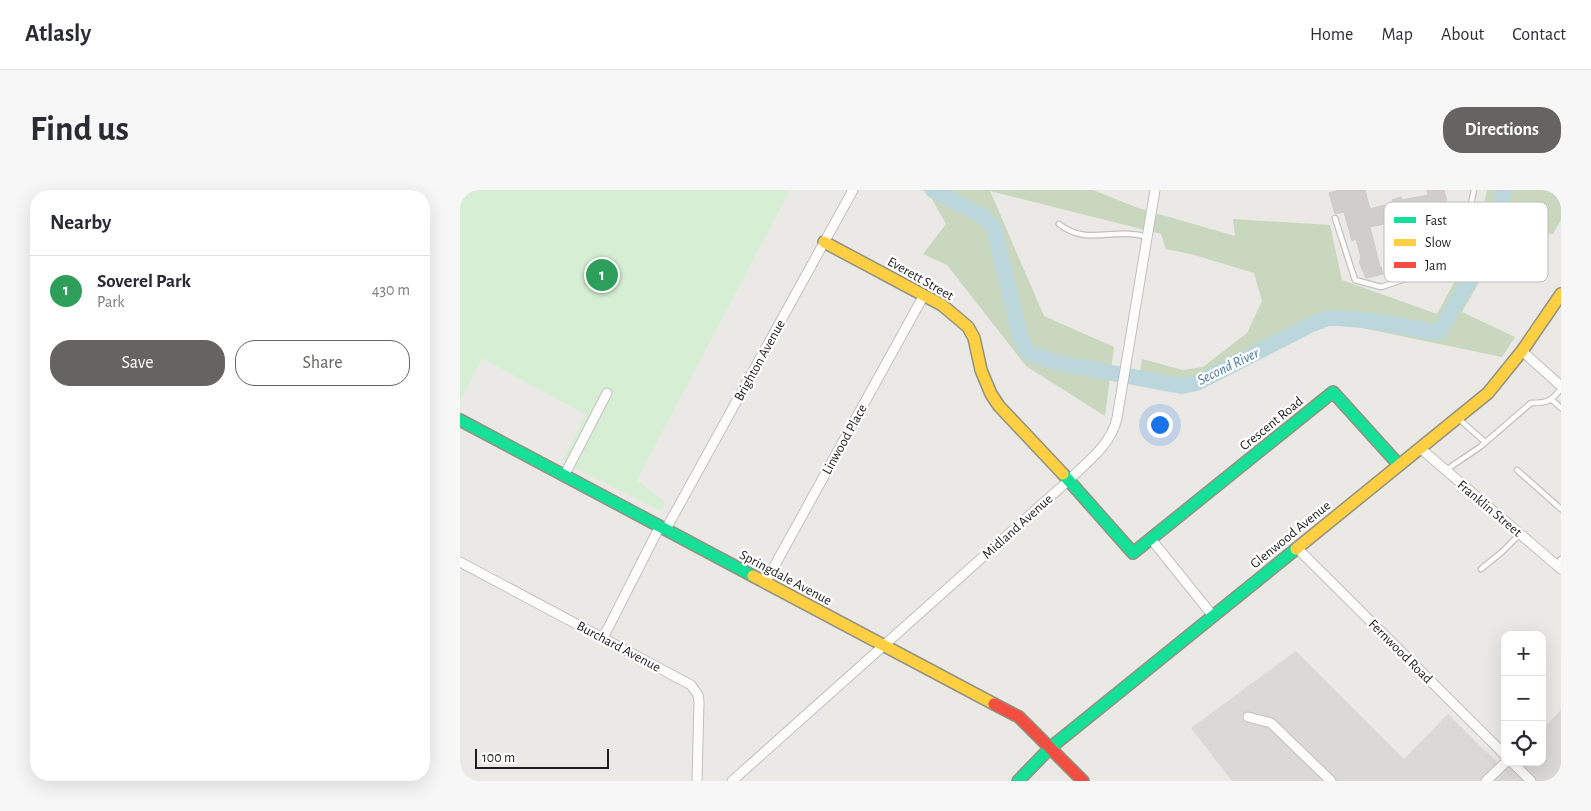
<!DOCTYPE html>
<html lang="en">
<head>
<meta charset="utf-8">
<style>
  body { margin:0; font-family:"Alegreya Sans",sans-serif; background:#f7f7f7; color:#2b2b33 }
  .controls { position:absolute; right:15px; bottom:15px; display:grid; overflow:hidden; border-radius:10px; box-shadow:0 5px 20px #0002 }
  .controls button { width:45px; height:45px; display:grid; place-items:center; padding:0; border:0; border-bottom:1px solid #e1e1e2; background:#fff; color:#2b2b33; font:25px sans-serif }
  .scale { position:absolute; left:15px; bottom:12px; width:134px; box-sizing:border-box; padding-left:5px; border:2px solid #1d1d1d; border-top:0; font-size:14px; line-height:18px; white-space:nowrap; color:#1d1d1d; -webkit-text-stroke:4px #fff; paint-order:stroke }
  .you { position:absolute; left:699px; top:234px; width:18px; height:18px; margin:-12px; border:4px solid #fff; border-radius:50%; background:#1a73e8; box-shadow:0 0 0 8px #1a73e833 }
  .badge { display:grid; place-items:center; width:32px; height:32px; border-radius:50%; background:#656463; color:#fff; font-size:16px; font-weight:700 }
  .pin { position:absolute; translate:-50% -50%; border:2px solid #fff; box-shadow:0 1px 5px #0006 }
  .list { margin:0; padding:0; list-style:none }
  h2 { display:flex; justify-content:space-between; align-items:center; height:65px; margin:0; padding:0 20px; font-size:21px }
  h2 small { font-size:16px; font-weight:400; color:#7c7c81 }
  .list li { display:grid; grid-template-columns:32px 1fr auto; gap:15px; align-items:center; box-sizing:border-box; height:70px; padding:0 20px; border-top:1px solid #e1e1e2 }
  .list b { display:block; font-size:19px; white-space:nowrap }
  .list p { margin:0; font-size:16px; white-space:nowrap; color:#7c7c81 }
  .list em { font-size:16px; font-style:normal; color:#7c7c81 }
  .actions { display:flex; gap:10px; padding:15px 20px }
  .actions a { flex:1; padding:11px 0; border:1px solid #656463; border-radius:20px; text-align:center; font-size:18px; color:#656463 }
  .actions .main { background:#656463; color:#fff }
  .icon { flex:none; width:28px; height:28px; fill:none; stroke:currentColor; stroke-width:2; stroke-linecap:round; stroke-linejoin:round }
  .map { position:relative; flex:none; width:1101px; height:591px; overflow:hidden; border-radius:20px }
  header { display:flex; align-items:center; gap:30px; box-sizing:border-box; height:70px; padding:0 25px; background:#fff; border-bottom:1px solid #e1e1e2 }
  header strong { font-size:24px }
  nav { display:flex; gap:28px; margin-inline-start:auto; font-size:18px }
  .intro { display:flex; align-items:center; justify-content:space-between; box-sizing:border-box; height:120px; padding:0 30px }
  h1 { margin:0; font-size:35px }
  .button { padding:12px 22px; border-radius:20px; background:#656463; color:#fff; font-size:18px; font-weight:700 }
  main { display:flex; gap:30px; padding:0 30px }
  aside { flex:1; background:#fff; border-radius:20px; box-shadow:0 5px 20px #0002 }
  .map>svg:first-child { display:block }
  .residential { fill:#dad9d7 }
  .forest { fill:#c8d7bd }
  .park { fill:#d6efd4 }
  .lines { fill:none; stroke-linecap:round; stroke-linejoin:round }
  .river { stroke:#bcd7dc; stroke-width:16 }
  .building { fill:#d0cdcb; stroke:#cecac7 }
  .lane-casing { stroke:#c2c1c0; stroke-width:7 }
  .street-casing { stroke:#c2c1c0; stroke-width:11 }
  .fast-casing { stroke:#929280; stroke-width:14 }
  .slow-casing { stroke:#929280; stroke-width:14 }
  .jam-casing { stroke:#929280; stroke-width:14 }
  .lane { stroke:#fcfcfb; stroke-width:4.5 }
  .street { stroke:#fcfcfb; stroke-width:9 }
  .fast { stroke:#16e098; stroke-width:11 }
  .slow { stroke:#ffcf43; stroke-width:11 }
  .jam { stroke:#f24e42; stroke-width:11 }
  .labels { text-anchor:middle; stroke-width:4.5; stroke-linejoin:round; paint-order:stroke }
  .street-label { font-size:14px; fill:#1d1d1d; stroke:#fff }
  .water-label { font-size:15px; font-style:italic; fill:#4f7a9c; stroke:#fff }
  .key { fill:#fff; stroke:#bbb; stroke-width:1 }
  .key-label { font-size:14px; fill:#1d1d1d }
</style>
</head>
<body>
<header>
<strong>Atlasly</strong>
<nav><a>Home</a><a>Map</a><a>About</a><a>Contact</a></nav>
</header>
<div class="intro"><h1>Find us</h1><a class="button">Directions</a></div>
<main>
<aside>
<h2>Nearby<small></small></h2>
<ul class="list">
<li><span class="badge" style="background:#2e9e5b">1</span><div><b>Soverel Park</b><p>Park</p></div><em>430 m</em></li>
</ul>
<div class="actions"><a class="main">Save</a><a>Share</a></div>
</aside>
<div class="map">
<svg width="1101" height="591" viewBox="0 0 1101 591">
  <rect width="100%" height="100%" fill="#ebe9e6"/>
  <path class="residential" d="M836,461L944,569L988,524L1043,578L1049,572H1082V539L1101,520V591H772L731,538Z"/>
  <path class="forest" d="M462,0H633L678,18L775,46L773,29L870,35L882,90L977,124L1015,54L1027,0H1101V30L1093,44L1073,42L1052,81L1030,73L1002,122L1055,147L1042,167L873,132L735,196L679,187L682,169L723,180L743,177L787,143L802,111L794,83L731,64L706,59L701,44L530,1L584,126L654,157L645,226L566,176L487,75L463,64L486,34L469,4Z"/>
  <path class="park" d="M2,0H330L177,290L205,312L201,321L102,271L126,225L22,168L0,212V2Z"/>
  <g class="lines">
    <path class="river" d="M473,0L522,26L534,38L559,142L566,159L572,164L594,172L721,196L737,193L852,134L868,128H879L913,131L975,142H979L1031,53L1044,0"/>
  </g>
  <path class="building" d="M879,0H905L910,19L933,13L932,10L941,7L942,10L968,5L967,0H984L991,28L980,31V28L975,29L974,25L957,30L962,58L937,64L928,33L910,37L920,77H921L923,84L906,88L899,72L901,68L896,49L892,51L884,22L875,24L869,3Z"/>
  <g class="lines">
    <defs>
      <path id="lane" d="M875,28L895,90L921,97L981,77L1005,42L1014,0
        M599,34C623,53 645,42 671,44C677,44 682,46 687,47
        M1092,210L1101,218
        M999,229L1025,252
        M986,280L1020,257L1071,213C1087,213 1090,212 1101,199
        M1057,280L1101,319
        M1096,374L1101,369
        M1021,379L1042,362L1060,344"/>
      <path id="street" d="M1062,161L1101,196
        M960,258L1101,379
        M104,286L147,203
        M206,339L393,0
        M691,349L753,426
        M837,358L1045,565
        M0,372L231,495L238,505L239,512L237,591
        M305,393L464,105
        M143,448L200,336
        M788,527L811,533L871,591
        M1052,572L1071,591
        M272,591L609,290C628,271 651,255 657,228L695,0
        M1026,591L1046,572"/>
      <path id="fast" d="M0,230L293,386
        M603,284L673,363L873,202L939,275
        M558,591L590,558L836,359"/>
      <path id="slow" d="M364,52L482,115L508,137L514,148L521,180L531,204L539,216L603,284
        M836,359L1028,203L1062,161L1101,104
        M293,386L534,514"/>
      <path id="jam" d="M534,514L559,527L623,591"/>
    </defs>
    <use href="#lane" class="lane-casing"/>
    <use href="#street" class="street-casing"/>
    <use href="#fast" class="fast-casing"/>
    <use href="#slow" class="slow-casing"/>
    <use href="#jam" class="jam-casing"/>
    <use href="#lane" class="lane"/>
    <use href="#street" class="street"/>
    <use href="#fast" class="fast"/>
    <use href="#slow" class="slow"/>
    <use href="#jam" class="jam"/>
  </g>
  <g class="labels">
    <g class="street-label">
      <text transform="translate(461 88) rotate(30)" y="5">Everett Street</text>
      <text transform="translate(299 170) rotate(-61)" y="5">Brighton Avenue</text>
      <text transform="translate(811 233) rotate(-39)" y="5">Crescent Road</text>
      <text transform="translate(384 249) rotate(-61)" y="5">Linwood Place</text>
      <text transform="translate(1030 318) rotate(40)" y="5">Franklin Street</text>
      <text transform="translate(557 336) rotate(-42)" y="5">Midland Avenue</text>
      <text transform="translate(830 344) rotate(-39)" y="5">Glenwood Avenue</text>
      <text transform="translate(326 387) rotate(28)" y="5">Springdale Avenue</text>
      <text transform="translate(159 456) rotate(28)" y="5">Burchard Avenue</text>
      <text transform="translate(941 461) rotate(45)" y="5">Fernwood Road</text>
    </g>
    <g class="water-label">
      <text transform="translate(768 176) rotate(-26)" y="5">Second River</text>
    </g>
  </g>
  <rect x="924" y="12" width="164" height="80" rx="8" class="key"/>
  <rect x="934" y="27" width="22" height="6" fill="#16e098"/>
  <rect x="934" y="49" width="22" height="7" fill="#ffcf43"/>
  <rect x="934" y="72" width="22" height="6" fill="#f24e42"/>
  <g class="key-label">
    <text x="965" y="35">Fast</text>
    <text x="965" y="57">Slow</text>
    <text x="965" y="80">Jam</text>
  </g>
</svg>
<div class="controls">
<button>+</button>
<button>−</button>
<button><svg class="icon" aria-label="locate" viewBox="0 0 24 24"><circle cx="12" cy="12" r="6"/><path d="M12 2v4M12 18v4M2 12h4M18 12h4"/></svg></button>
</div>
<div class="scale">100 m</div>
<div class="you"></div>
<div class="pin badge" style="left:142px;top:85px;background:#2e9e5b">1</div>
</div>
</main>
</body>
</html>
